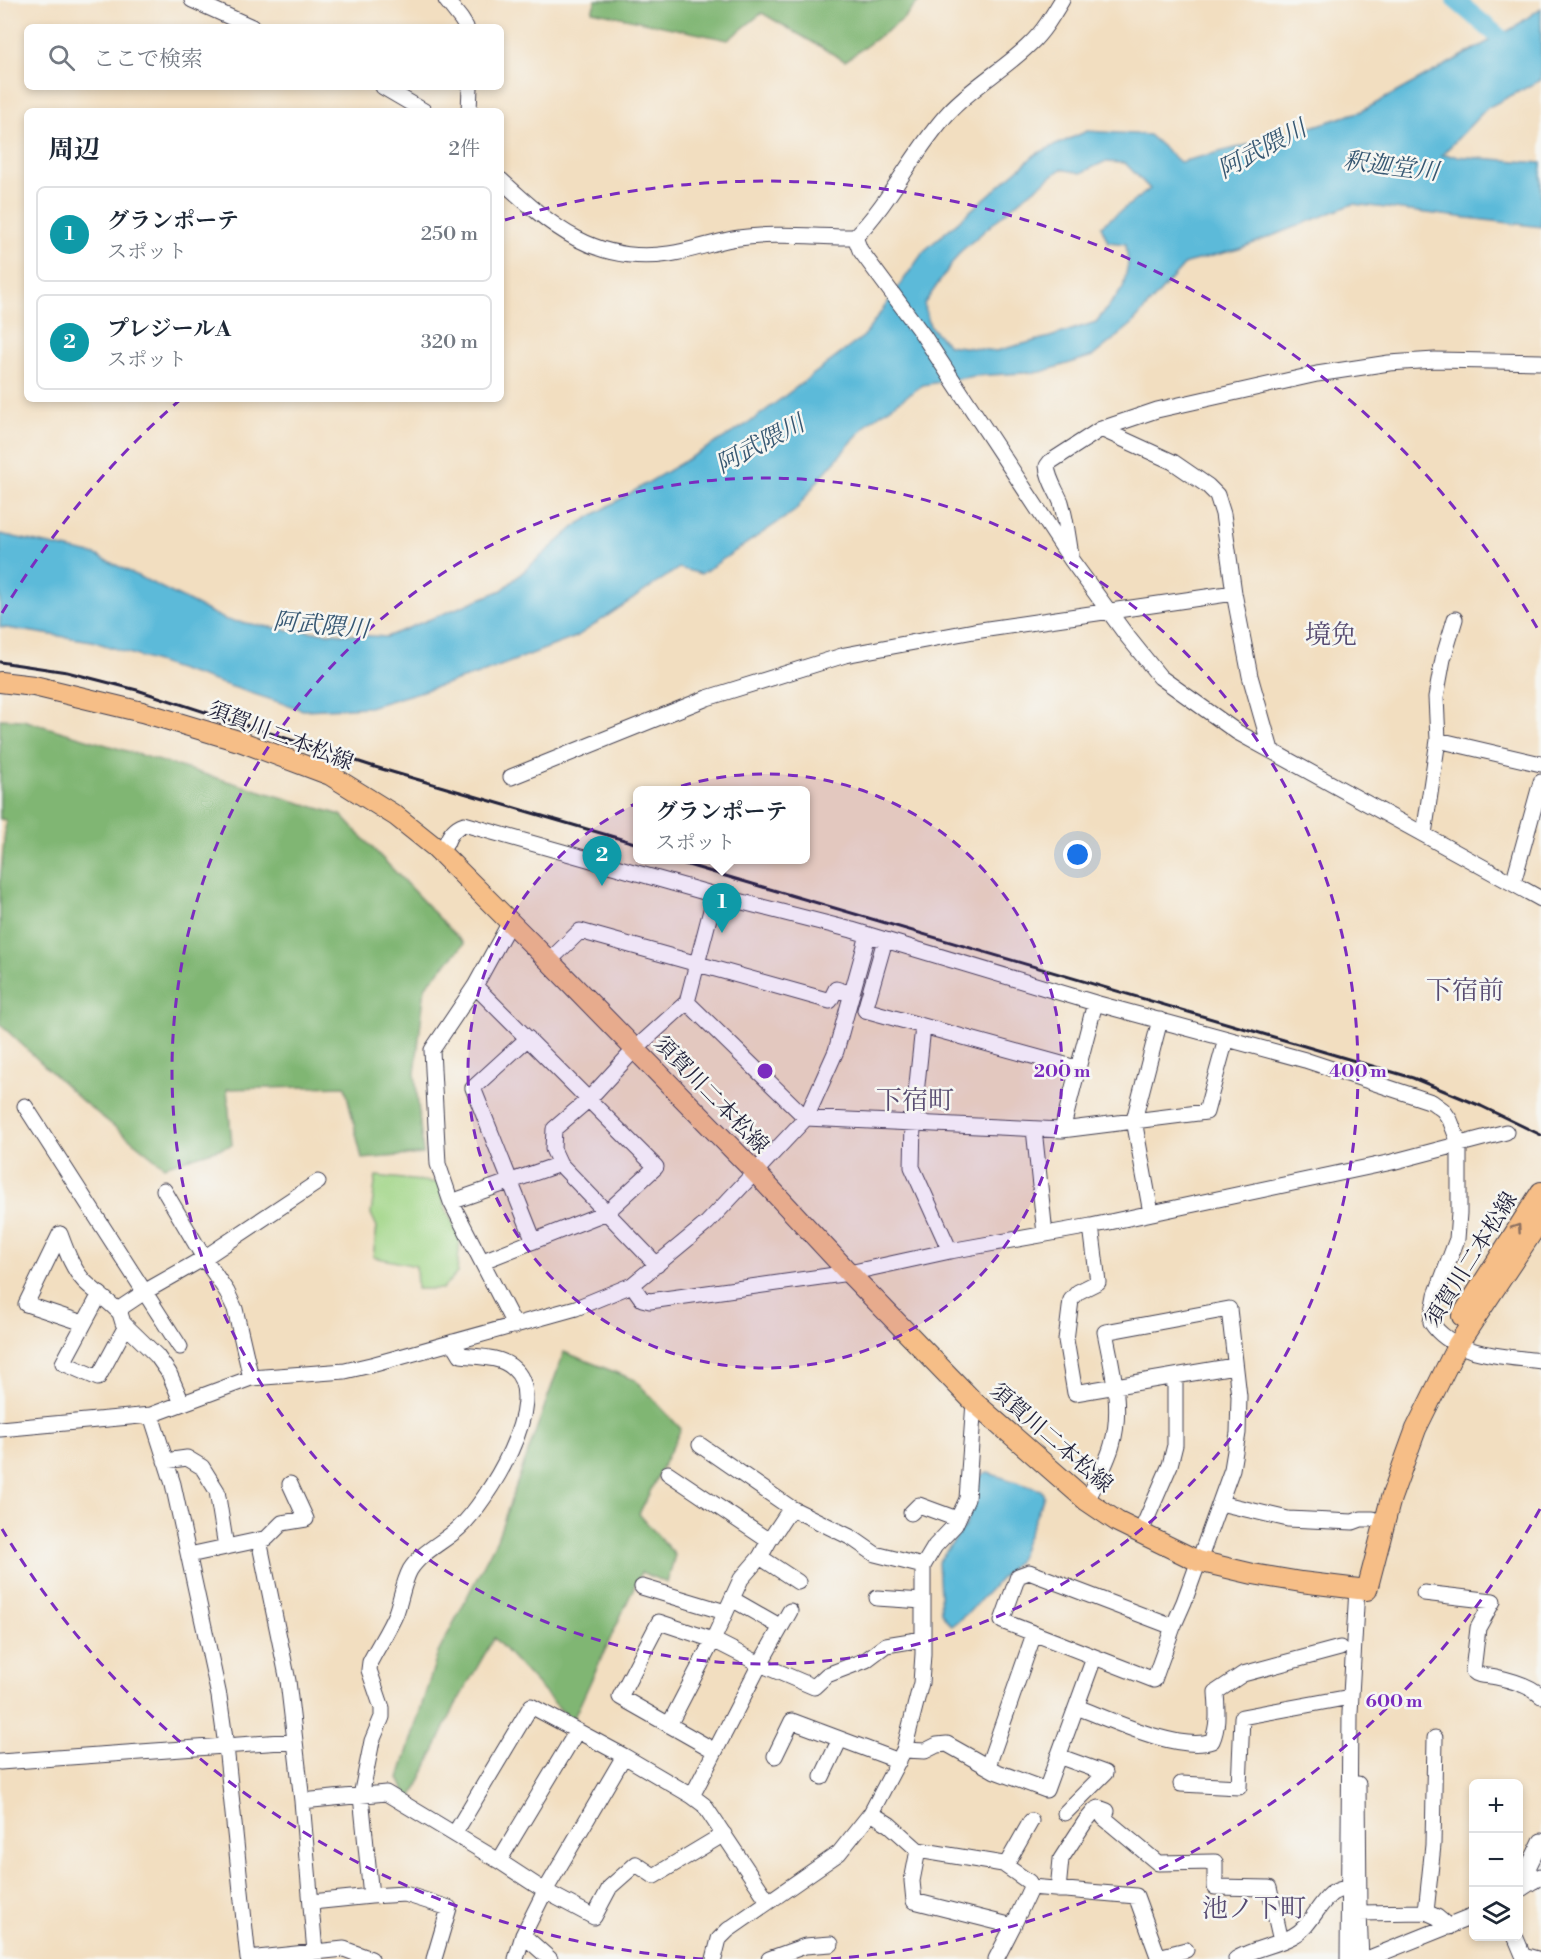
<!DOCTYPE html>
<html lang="ja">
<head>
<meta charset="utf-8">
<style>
  body { margin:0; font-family:"Libre Bodoni","Noto Serif JP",serif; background:#f2f2f3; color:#1f2937 }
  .controls { position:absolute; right:18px; bottom:18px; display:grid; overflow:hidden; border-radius:9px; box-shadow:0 3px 9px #0003 }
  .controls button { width:54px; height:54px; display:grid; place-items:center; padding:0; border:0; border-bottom:2px solid #e0e1e3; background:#fff; color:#1f2937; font:30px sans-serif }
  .you { position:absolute; left:1078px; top:855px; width:21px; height:21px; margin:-15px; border:4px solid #fff; border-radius:50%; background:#1a73e8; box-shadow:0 0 0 9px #1a73e833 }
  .badge { display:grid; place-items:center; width:39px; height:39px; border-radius:50%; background:#1f6fb2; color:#fff; font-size:20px; font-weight:700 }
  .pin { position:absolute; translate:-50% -50px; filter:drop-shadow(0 2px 3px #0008) }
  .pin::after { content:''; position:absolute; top:32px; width:21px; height:18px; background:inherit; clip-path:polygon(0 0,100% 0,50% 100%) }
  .popup { position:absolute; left:633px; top:786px; width:177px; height:78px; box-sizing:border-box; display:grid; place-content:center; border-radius:9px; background:#fff; filter:drop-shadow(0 2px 4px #0005); font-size:20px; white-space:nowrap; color:#747a83 }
  .popup b { font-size:22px; color:#1f2937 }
  .popup::after { content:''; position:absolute; left:50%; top:100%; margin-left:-12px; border:12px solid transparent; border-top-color:#fff }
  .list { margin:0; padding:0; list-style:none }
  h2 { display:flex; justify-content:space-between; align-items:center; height:78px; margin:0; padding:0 24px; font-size:26px }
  h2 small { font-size:20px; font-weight:400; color:#747a83 }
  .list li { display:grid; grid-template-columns:39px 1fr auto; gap:18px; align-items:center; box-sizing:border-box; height:96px; margin:0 12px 12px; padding:0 12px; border:2px solid #e0e1e3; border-radius:9px }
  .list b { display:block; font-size:22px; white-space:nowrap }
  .list p { margin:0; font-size:20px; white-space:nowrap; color:#747a83 }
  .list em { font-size:20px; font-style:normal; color:#747a83 }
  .icon { flex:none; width:33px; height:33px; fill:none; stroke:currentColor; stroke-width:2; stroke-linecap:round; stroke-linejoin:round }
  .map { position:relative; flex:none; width:1541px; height:1959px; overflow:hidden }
  .search { position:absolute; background:#fff; box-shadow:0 3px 9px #0003; left:24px; top:24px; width:480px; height:66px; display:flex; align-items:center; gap:15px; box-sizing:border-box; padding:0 21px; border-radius:9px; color:#747a83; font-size:22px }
  .panel { position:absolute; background:#fff; box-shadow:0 3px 9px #0003; left:24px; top:108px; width:480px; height:294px; border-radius:9px }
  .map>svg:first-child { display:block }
  .green { fill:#a0d586; stroke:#617c60; stroke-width:1.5 }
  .forest { fill:#80b673; stroke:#516c57; stroke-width:1.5 }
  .water { fill:#5bbad9; stroke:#3e6e8a; stroke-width:1.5; fill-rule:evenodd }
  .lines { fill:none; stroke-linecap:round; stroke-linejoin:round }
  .river { stroke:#5bbad9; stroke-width:18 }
  .minor-casing { stroke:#413e4f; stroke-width:17 }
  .major-casing { stroke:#413e4f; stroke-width:22 }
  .minor { stroke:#fff; stroke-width:15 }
  .major { stroke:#f6be87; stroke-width:20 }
  .rail { stroke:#22223b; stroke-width:3 }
  .oneway { stroke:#8c7061 }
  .ring { fill:none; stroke:#7b2cbf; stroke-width:3; stroke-dasharray:10 8 }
  .labels { text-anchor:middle; stroke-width:5; stroke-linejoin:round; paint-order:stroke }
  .street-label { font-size:22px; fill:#22223b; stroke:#f6f6f2 }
  .water-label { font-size:24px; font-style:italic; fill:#365772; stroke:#f6f6f2 }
  .quarter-label { font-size:26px; fill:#584c72; stroke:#f6f6f2 }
  .centre { fill:#7b2cbf; stroke:#f6f6f2; stroke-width:3 }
  .ring-label { font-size:18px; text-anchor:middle; font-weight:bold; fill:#7b2cbf; stroke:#f6f6f2; stroke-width:5; stroke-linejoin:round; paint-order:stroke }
</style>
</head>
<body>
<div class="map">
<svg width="1541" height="1959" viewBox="0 0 1541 1959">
  <rect width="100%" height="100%" fill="#f6f6f2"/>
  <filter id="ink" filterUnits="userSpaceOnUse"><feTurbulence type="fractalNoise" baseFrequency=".0167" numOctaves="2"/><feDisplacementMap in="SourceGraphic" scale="12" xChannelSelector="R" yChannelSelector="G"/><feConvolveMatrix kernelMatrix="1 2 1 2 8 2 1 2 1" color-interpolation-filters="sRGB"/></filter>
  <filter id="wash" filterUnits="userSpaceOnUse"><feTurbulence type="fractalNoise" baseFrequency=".008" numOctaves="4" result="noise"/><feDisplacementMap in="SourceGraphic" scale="24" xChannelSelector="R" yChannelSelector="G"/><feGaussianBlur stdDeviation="1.35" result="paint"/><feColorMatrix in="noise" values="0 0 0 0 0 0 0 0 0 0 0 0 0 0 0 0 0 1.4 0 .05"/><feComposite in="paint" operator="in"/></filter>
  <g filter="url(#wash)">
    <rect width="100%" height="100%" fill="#f2dec0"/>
    <path class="green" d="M376,1176L439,1183L445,1207L460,1238L457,1273L442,1289H417L416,1266L373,1257L377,1227L371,1214Z"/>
    <path class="forest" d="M596,0H920L902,20L845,61L762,13L728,40L592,11Z
      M0,719L23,720L341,815L464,944L425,987L415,1073L423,1154L362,1159L345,1086L227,1089L232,1145L164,1166L81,1100L0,1024V883L6,820L0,819Z
      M564,1352L635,1380L681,1429L639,1514L675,1555L667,1583L641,1572L572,1722L494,1638L455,1706L410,1803L399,1778L438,1653L497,1539Z"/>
    <path class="water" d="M1541,8V80L1487,108L1442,155L1541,163V227L1353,204L1239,249L1186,263L1131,325L1093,356L1041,372L974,376L923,385L869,422L820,478L795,511L701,574L679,568L576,637L479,674L369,707L303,710L92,641L0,627V534L96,555L226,620L289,630L386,637L502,590L578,524L749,423L864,336L924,251L1036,154L1087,131L1149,135L1180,162L1283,136L1362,111L1513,28ZM1104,162L1125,163L1150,189L1101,226L1108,242L1126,244L1128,264L1123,288L1096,322L1050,337L996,351L948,345L930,326L924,304L960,252L1019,201L1061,169L1081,173Z
      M988,1473L1041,1490L1044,1496L1018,1560L969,1612L951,1626L941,1612L938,1562L966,1525L981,1475Z"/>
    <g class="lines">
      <path class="river" d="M1455,0L1516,51"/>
    </g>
  </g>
  <g filter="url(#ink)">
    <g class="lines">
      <defs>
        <path id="minor" d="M192,0L252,27
          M446,0L461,19L466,27
          M383,87L424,111
          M469,111L470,87
          M501,180C551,226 596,265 669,254C690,251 711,243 732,239C771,232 815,237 855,237C892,200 913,151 949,112C973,86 1005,69 1030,44C1043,32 1053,15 1062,0
          M855,237L860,250L923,335L1072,561L1127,636L1160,677L1237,732L1541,899
          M1101,429L1173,462L1208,486L1217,495L1223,514L1234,593L1250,676L1271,750
          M1071,555C1068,537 1066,519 1061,502C1056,490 1048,479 1047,466L1050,462L1101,429L1157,410L1317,374L1389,363L1435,360L1541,362
          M1438,740L1541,764
          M511,777L707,698L845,655L974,631L1234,593
          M1424,834L1438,740L1436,697L1443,659L1455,619
          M436,848L446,844C449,835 455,827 464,824L715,895L852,930L1095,1003L1305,1060L1432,1102L1443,1110L1450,1120L1459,1143V1213L1457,1239L1436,1295L1431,1322C1452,1356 1505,1356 1541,1361
          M1513,883L1541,782
          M715,895L687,1002L806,1118L1062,1130L1206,1112L1226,1039
          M510,922L475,986L432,1050L438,1164L451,1202L515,1326
          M885,940L865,1010L1076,1068
          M549,961L580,931L830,1001L836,989L852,994
          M475,986L656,1167L607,1212L483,1261
          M923,1027L913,1122L912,1167L950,1251
          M528,1038L473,1088L534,1241
          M25,1106L180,1347
          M1034,1129L1045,1234
          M1062,1130L1095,1003
          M164,1190L204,1258L227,1292L235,1309L251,1378
          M451,1202L560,1164
          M1151,1213L1134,1120L1160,1020
          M1091,1226L1098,1282L1078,1292L1071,1300L1066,1340L1075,1393L1234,1366
          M60,1234L26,1304L83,1323
          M60,1234C66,1250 72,1268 84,1281C95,1292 109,1301 120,1313
          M657,1265L560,1164L553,1149L554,1129L588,1100L635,1049L687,1002
          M632,1285L642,1299L650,1301L849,1273L950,1251L1091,1226L1392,1162L1506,1132
          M100,1294L63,1363L98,1378L126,1326
          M182,1403L169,1373L157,1356L123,1323L120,1313L122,1307L146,1291L204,1258L318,1182
          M151,1415L173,1484L219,1696L226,1746L248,1959
          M0,1429L151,1415L251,1378L345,1371L375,1364L576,1308L632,1285L707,1223L806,1118L836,1051L868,935
          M700,1445L791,1508
          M165,1461L187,1458L202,1467L217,1491L226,1547
          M668,1473L769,1541L791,1508L852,1538L875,1554L923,1566
          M1087,1501C1095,1483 1107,1464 1112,1445C1123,1408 1112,1368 1105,1332L1229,1309L1239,1396L1238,1433L1232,1469L1184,1602L1173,1627L1029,1572L1018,1576L1002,1621L1154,1680L1173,1627
          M1220,1503L1288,1519L1353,1522L1361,1519H1373
          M911,1513L919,1505L957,1519
          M1140,1534L1170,1465L1175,1445V1376
          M259,1540L267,1538L282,1523L306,1519L290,1484
          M189,1555L259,1540L288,1681L302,1801L315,1952
          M760,1557L798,1582
          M642,1587L725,1612
          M1424,1593L1493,1601L1478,1628L1473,1671C1479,1677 1488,1675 1496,1677C1510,1680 1531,1686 1541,1696
          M877,1598L923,1601
          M732,1599L781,1627
          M1077,1707C1109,1719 1180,1753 1212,1741C1219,1725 1217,1709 1216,1692L1243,1674L1340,1648
          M669,1725L713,1640L741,1579L760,1557L769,1541
          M904,1750L925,1751L937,1745L947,1744L995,1771L1046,1790L1094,1658
          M715,1751L620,1697L659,1622L713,1640L760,1664L814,1687L827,1675L866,1660L886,1645L923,1639
          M775,1756L792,1721L899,1761
          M1058,1756L1105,1773L1065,1813
          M0,1762L295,1741
          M988,1766L1034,1634
          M822,1777L840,1739
          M1181,1784L1239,1787L1242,1717L1350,1697
          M1358,1784L1359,1913L1361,1959
          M692,1796L704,1805L768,1901
          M302,1801L386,1793L499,1861L545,1891L594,1917L610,1887L636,1864L654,1876L724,1834
          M871,1813L890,1825L918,1850L1003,1864L1029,1882L1031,1887L1136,1896L1159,1959
          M455,1833L531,1706L624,1756L692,1796L760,1664L790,1611
          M918,1850L912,1881L914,1901L1013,1926L1031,1887
          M499,1861L577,1731
          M1006,1865L1031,1821
          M1534,1881L1528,1868L1541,1841
          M1058,1890L1061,1859L1085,1822L1095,1810L1099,1808L1107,1811L1104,1818L1158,1863L1215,1862V1887L1269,1888L1281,1941
          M1518,1891L1541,1876
          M371,1896L405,1894L449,1908L434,1959
          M312,1902L371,1896L361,1796L372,1741L382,1717V1708L369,1670L370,1662C378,1646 389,1630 396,1613C401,1600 403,1583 410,1570C421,1552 444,1542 459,1528C486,1503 552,1400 513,1368C500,1356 478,1357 461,1355L453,1342
          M1426,1912L1433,1845L1435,1738
          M1359,1913L1426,1912L1437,1917L1449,1927
          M523,1935L550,1959
          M1515,1936L1523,1955L1537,1959
          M1158,1957L1186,1950
          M248,1959L344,1949L371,1959
          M516,1959L523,1935L545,1891L624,1756
          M714,1959L719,1939L728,1930L839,1853L871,1813L904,1750L921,1683L923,1654V1566L935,1546L955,1525L967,1499L974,1402
          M769,1959L805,1946L831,1944
          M996,1959L1013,1926
          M1236,1959C1254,1948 1275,1946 1293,1936C1310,1927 1317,1906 1331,1894C1336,1890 1343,1889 1349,1887
          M1348,1959L1350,1713L1357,1588
          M1367,1959L1474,1916"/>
        <path id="major" d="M0,682L34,686L142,712L242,742L330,775L396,816L436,848L549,961L756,1173L849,1273L974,1402L1087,1501L1118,1522L1198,1561L1253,1574L1301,1582L1367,1590L1391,1498L1416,1429L1458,1344L1541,1219
          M1462,1316L1541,1192"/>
      </defs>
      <use href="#minor" class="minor-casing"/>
      <use href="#major" class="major-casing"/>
      <use href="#minor" class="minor"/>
      <use href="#major" class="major"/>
      <path class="rail" d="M0,662L67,672L137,690L375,767L638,844
        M671,860L1413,1078L1481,1106L1541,1135"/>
    </g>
    <defs><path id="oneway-chevron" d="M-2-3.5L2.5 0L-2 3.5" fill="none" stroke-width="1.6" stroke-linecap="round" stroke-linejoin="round" transform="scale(1.5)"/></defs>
    <use class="oneway" href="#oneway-chevron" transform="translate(1517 1228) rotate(-56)"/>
  </g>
  <circle cx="765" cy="1071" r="297" fill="#7b2cbf" fill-opacity=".12"/>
  <g class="ring">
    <circle cx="765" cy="1071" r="297"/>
    <circle cx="765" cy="1071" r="593"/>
    <path d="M1540 1509A890 890 0 0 1 827 1959M703 1959A890 890 0 0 1 2 1529M2 613A890 890 0 0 1 181 399M505 220A890 890 0 0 1 1540 633"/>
  </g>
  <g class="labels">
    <g class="street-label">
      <text transform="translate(281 735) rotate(21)" y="8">須賀川二本松線</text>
      <text transform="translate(712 1094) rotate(46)" y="8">須賀川二本松線</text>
      <text transform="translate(1470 1259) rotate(-58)" y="8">須賀川二本松線</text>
      <text transform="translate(1052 1437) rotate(41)" y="8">須賀川二本松線</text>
    </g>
    <g class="water-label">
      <text transform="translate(1262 149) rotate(-28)" y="8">阿武隈川</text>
      <text transform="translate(1391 166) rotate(7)" y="8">釈迦堂川</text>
      <text transform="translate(760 444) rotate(-28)" y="8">阿武隈川</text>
      <text transform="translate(321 625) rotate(5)" y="8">阿武隈川</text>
    </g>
    <g class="quarter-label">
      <text x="1331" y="643">境免</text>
      <text x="1465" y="999">下宿前</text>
      <text x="915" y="1109">下宿町</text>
      <text x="1254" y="1917">池ノ下町</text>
    </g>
  </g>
  <circle cx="765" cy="1071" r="9" class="centre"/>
  <g class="ring-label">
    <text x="1062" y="1077">200 m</text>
    <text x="1358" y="1077">400 m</text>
    <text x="1394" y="1707">600 m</text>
  </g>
</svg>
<div class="controls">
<button>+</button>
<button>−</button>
<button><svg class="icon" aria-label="layers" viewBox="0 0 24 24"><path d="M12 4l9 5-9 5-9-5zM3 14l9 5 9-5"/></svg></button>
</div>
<div class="you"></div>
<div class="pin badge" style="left:722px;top:933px;background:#0f9aa8">1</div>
<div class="popup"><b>グランポーテ</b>スポット</div>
<div class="pin badge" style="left:602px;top:886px;background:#0f9aa8">2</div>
<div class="search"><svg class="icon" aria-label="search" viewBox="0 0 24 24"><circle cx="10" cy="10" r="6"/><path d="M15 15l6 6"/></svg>ここで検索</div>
<section class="panel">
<h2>周辺<small>2件</small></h2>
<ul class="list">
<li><span class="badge" style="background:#0f9aa8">1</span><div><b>グランポーテ</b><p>スポット</p></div><em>250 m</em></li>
<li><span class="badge" style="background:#0f9aa8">2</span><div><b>プレジールA</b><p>スポット</p></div><em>320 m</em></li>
</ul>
</section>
</div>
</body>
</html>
